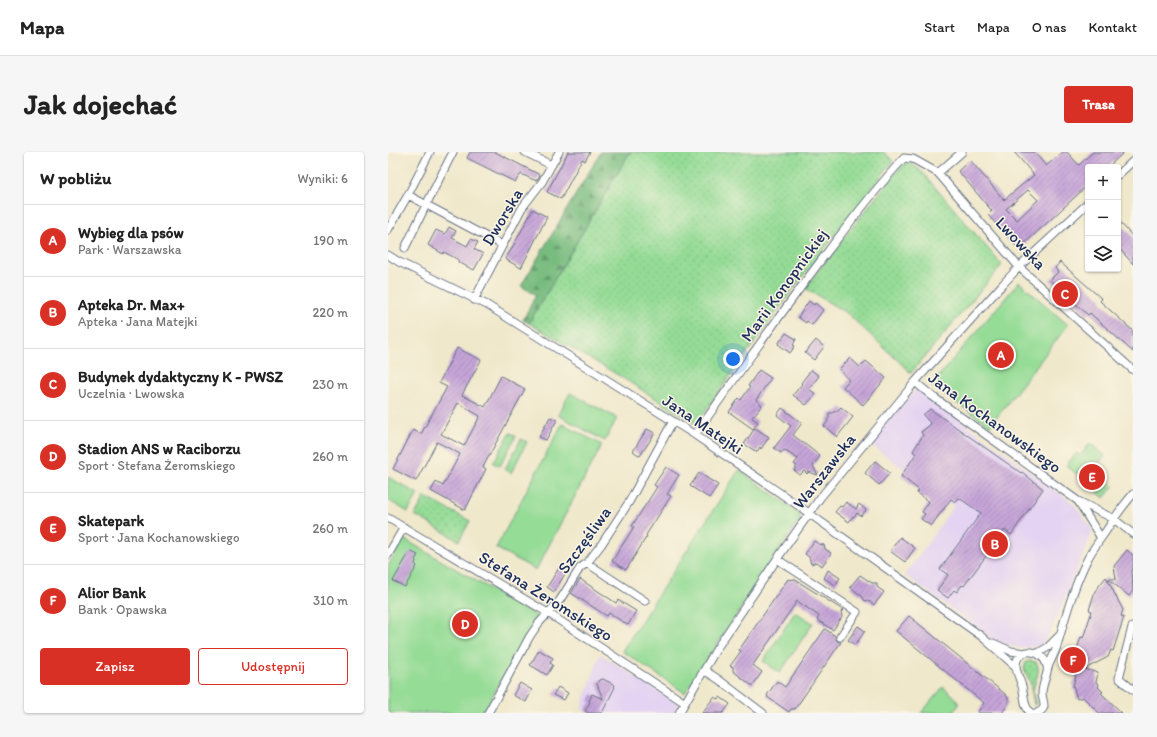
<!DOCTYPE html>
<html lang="pl">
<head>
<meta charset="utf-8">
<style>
  body { margin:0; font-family:Itim,sans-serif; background:#f6f6f6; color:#222 }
  .controls { position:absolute; right:12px; top:12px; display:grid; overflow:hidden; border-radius:4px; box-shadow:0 1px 3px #0004 }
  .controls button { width:36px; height:36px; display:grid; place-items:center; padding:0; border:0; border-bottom:1px solid #e0e0e0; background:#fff; color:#222; font:20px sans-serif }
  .you { position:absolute; left:345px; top:207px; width:14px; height:14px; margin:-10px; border:3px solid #fff; border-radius:50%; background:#1a73e8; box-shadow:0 0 0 6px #1a73e833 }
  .badge { display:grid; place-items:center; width:26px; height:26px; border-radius:50%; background:#d93025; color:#fff; font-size:13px; font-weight:700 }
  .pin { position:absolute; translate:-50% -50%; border:2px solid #fff; box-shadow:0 1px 4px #0006 }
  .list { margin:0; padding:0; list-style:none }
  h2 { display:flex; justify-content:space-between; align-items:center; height:52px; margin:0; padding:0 16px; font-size:17px }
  h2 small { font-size:13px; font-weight:400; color:#767676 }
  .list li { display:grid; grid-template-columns:26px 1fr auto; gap:12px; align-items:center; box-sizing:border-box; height:72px; padding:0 16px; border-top:1px solid #e0e0e0 }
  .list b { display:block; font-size:15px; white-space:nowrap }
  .list p { margin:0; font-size:13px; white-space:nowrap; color:#767676 }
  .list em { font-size:13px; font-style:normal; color:#767676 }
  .actions { display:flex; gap:8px; padding:12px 16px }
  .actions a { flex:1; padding:9px 0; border:1px solid #d93025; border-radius:4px; text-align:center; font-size:14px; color:#d93025 }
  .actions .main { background:#d93025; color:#fff }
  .icon { flex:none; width:22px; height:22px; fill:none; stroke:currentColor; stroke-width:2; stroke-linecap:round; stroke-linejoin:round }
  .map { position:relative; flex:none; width:745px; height:561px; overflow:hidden; border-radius:4px }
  header { display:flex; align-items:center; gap:24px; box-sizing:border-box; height:56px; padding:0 20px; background:#fff; border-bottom:1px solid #e0e0e0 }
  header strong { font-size:19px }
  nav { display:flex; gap:22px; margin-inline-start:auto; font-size:14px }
  .intro { display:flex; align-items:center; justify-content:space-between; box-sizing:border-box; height:96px; padding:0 24px }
  h1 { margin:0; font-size:28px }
  .button { padding:10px 18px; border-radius:4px; background:#d93025; color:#fff; font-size:14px; font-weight:700 }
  main { display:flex; gap:24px; padding:0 24px }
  aside { flex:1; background:#fff; border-radius:4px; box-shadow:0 1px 3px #0004 }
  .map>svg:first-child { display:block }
  .built { fill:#e4d3f2 }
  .grass { fill:url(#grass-dots); stroke:#58867a }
  .forest { fill:url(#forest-firs); stroke:#4a766e }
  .park { fill:#95dc96; stroke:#58867a }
  .building { fill:url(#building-hatch); fill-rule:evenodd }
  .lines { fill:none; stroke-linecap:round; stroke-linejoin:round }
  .street-casing { stroke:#657084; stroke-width:9 }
  .street { stroke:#fff; stroke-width:7 }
  .labels { text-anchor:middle; stroke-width:3; stroke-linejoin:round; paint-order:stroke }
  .street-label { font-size:17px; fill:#1b2f5e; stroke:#fcf5e5 }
</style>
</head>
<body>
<header>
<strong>Mapa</strong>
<nav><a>Start</a><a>Mapa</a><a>O nas</a><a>Kontakt</a></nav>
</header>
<div class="intro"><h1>Jak dojechać</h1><a class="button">Trasa</a></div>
<main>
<aside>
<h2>W pobliżu<small>Wyniki: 6</small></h2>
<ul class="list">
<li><span class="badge">A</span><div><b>Wybieg dla psów</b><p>Park · Warszawska</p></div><em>190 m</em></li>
<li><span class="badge">B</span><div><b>Apteka Dr. Max+</b><p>Apteka · Jana Matejki</p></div><em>220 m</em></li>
<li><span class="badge">C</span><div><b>Budynek dydaktyczny K - PWSZ</b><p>Uczelnia · Lwowska</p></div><em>230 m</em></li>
<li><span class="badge">D</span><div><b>Stadion ANS w Raciborzu</b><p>Sport · Stefana Żeromskiego</p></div><em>260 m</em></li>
<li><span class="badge">E</span><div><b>Skatepark</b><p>Sport · Jana Kochanowskiego</p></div><em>260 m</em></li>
<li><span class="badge">F</span><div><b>Alior Bank</b><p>Bank · Opawska</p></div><em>310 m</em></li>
</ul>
<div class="actions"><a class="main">Zapisz</a><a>Udostępnij</a></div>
</aside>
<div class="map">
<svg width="745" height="561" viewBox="0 0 745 561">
  <defs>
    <pattern id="grass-dots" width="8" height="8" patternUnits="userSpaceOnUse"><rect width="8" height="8" fill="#95dc96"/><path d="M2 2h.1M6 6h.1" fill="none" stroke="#80bd84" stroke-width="1.8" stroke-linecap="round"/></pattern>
    <pattern id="forest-firs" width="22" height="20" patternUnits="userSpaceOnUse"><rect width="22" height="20" fill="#78bc7f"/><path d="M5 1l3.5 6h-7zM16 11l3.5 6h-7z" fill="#62996b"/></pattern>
    <pattern id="building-hatch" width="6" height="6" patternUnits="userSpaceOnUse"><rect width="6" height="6" fill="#c6a4d8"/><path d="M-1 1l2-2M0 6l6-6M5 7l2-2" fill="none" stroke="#a086b2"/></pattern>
  </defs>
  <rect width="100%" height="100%" fill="#fcf5e5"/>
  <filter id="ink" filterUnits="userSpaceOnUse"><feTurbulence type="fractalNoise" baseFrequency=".025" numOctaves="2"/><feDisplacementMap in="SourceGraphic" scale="8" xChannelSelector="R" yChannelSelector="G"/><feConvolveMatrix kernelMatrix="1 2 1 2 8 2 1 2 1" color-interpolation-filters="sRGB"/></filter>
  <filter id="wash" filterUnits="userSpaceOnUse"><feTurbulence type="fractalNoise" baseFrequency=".012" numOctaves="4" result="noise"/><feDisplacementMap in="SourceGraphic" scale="16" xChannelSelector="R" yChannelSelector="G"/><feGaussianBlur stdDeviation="0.9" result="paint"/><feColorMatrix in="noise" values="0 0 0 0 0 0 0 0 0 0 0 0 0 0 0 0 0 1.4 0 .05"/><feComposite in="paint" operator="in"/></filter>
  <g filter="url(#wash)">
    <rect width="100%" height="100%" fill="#efe8cb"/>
    <path class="built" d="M529,236L686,352L705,379L662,481L652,494L631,496L607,489L517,423L566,354L481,291Z
      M212,502L290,552L285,561H201L193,557Z"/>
    <path class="grass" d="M242,0H496L505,9L404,138L308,272L230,223L141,171Z
      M521,10L534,20L614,113L523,221L460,162L417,136L485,49L513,15Z
      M122,281L128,284L112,314L105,311Z
      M133,287L139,290L123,321L117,317Z
      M37,345L82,369L71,389L27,363Z
      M641,509L648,510C654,519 646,529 645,539C645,544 647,548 648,552L646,553L642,529L636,517L638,510Z"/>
    <path class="forest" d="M213,0H242L141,171L135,168L148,143L133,134Z"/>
    <path class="park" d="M631,130L680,173L602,274L543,233Z
      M182,241L229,266L217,289L170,263Z
      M174,272L214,293L148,418L108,396Z
      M702,291L717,304L706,317L726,334L716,346L678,313L689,301L692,304Z
      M351,318L412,362V366L410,370L297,541L234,499Z
      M0,325L30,342L20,360L0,348Z
      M16,387L149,464L95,561H0V414Z
      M407,460L425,471L392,521L375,509Z
      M555,535L567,545L571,553L564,561H533Z"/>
    <g id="blocks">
      <path class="building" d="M82,0H107L152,23L149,28H146L133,22L127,30L79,6Z
        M180,0H202L197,9L194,7L173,47L159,40Z
        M626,0H646L658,14L675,0H679L691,13L705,0H736L720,15H700V33L634,94L632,93L629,95L600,63L604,59L570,19L582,8L616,48L646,23ZM640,38L650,48L629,68L618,57Z
        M145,57L159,65L133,116L117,107L123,98Z
        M730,68L745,85V112L730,95Z
        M61,75L68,79L64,86L79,94L83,87L90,90L86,97L95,102L86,118L70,110L71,108L56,100L55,102L40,93L48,78L57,82Z
        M672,110L706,140L714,147L712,149L745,179V200L702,161L700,163L662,128L670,120L667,116Z
        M421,149L426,153L427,151L435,158L424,173L419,169L418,171L410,165Z
        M398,181L408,187L405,193L407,194L402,201L390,192Z
        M428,188L436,195L426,208L417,201Z
        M69,196L93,208L74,243L97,255L113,224L137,237L95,315L98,317L77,358L43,339L48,330L55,334L72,302L49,290L28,329L5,317L25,278L33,282L59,235L51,231ZM70,251L92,264L76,294L53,282Z
        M462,206L472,215L478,209L498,226L475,253L455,235L461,228L451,217Z
        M371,218L383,226L368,248L374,253L364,266L370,270L365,277L341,260L351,246L353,248L362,235L360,234Z
        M423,218L431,224L421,237L428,242L418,253L405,243L414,232L413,231Z
        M453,255L465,265L449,285L436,274L440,269H439L441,266V261H445L447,259L448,260Z
        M394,256L414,271L405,283L432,304L425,314L430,323L420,320L419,322L416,319L412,323L406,318L409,314L406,312L410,307L396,298L393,301L386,296L403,274L389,263Z
        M542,257L633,321L634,320L655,337L623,383L617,378L576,434L574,433L569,440L566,438L560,446L549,438L560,423L552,417L593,361L571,346L567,350L563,347L543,374L533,367L537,362L534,360L541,350L529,341L531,338L513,324L528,302L525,299L535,283L533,280L543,272L535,263Z
        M162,265L169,268L158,288L151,285Z
        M367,276L381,285L373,297L372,295L369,300L356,292Z
        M259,277L267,281L252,304L245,299Z
        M487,309L502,321L491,333L477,321Z
        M278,315L291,323L279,342L283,344L258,383L259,384L238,418L224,409L246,375L244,374L269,335L266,333Z
        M311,321L330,333L321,346L302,334Z
        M458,350L468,357L471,352L478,358L473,364L469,361L466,365L465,364L461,370L447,360L452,354L454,355Z
        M512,385L527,396L517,410L502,399Z
        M426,389L431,392L436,393L437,397L443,401L434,414L429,410L423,412L421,405L417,402Z
        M739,398L745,403V417L744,418L745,439L741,444L720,427H728L726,414Z
        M22,399L30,403L27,408L28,409L27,412L29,414L17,435L5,429Z
        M173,413L180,417L166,440L159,435Z
        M440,418L452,426L447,433L436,426Z
        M472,423L484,431H489V435L496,440L486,453L482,450L476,448L474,444L462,435Z
        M718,425L735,458L733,464L736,465L725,499L723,498L720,505L697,517L710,521L708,530L711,533L710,535L715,540L713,541L734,561H711L695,545L689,547L685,533L688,524L682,512L684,513L693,485L695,486L704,459L701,458L707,439Z
        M192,427L228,451L230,448L248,459L240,473L221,461L219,464L183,441Z
        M400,427L402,428L406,427L455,458L453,460L454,465L445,478L429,468L431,464L409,449L365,513L374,520L365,533H363L345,519V515L342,514L353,499L351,498Z
        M521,464L617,542L620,546V552L614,561H589L596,551L508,479Z
        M470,474L477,479L467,493L460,488Z
        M437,477L447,484L449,489L453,490L407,557H403L401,560L379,545L380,543H379L389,529L397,535Z
        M151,498L165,506L162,511L165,513L159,523L142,513Z
        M215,527L227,533L226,534L227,535L214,561H201L197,559L202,550L201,549L204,542L215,547L209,532L211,528Z
        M132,531L144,538L138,550L125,543Z
        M170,535L180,541L176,548L165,543Z
        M326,545L329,547L332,545L342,552L335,561H314Z"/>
    </g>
  </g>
  <g filter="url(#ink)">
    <use href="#blocks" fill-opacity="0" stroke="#657084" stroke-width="1"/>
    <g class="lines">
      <defs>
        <path id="street" d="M137,0L163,13
          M550,21L574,0
          M730,23L745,9
          M20,43L114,93
          M0,78L20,43L42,0
          M17,96L38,53L65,0
          M0,103L11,110L99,153L307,283L408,352L593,484L628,515
          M86,148L134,56L154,30L171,0
          M527,230L544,244L690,349L726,367L745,382
          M307,283C350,222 392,162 437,103C462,70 488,36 516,6L525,7L550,21L631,115L745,218
          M690,349L713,386
          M0,366L160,461L297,551
          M0,403L16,375
          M389,407L469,460L452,485
          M199,411L257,449
          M744,475L731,526L745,538
          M605,491L623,499L636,501
          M650,501L660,495L671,484
          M316,518L330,527L375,561
          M100,561L142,484L151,471L172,448L192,416L199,411L213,393L241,350L285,269
          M291,561L329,496L389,407L432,346L527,230L615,132L631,115L700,51
          M643,561C636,556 637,547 635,539C634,530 627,520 628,512C631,493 657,498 659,515
          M649,561C661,556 654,550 654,541C654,534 658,526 659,520C660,511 667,503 669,494C677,466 685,437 698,410C703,399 711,389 718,379C726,366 735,354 745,342"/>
      </defs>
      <use href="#street" class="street-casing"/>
      <use href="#street" class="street"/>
    </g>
  </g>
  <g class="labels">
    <g class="street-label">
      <text transform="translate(114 65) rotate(-59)" y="6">Dworska</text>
      <text transform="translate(633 91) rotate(47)" y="6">Lwowska</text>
      <text transform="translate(396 133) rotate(-54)" y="6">Marii Konopnickiej</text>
      <text transform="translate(607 270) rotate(36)" y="6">Jana Kochanowskiego</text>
      <text transform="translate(315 272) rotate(34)" y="6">Jana Matejki</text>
      <text transform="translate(436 319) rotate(-52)" y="6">Warszawska</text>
      <text transform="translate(196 388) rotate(-54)" y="6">Szczęśliwa</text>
      <text transform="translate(158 444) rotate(32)" y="6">Stefana Żeromskiego</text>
    </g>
  </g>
</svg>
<div class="controls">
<button>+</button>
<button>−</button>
<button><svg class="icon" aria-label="layers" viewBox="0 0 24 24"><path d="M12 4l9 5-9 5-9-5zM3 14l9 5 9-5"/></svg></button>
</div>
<div class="you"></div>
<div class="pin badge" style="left:613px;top:203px">A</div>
<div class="pin badge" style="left:607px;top:392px">B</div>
<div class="pin badge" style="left:677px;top:142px">C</div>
<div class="pin badge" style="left:77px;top:472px">D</div>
<div class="pin badge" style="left:704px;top:325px">E</div>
<div class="pin badge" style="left:685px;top:508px">F</div>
</div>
</main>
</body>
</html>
